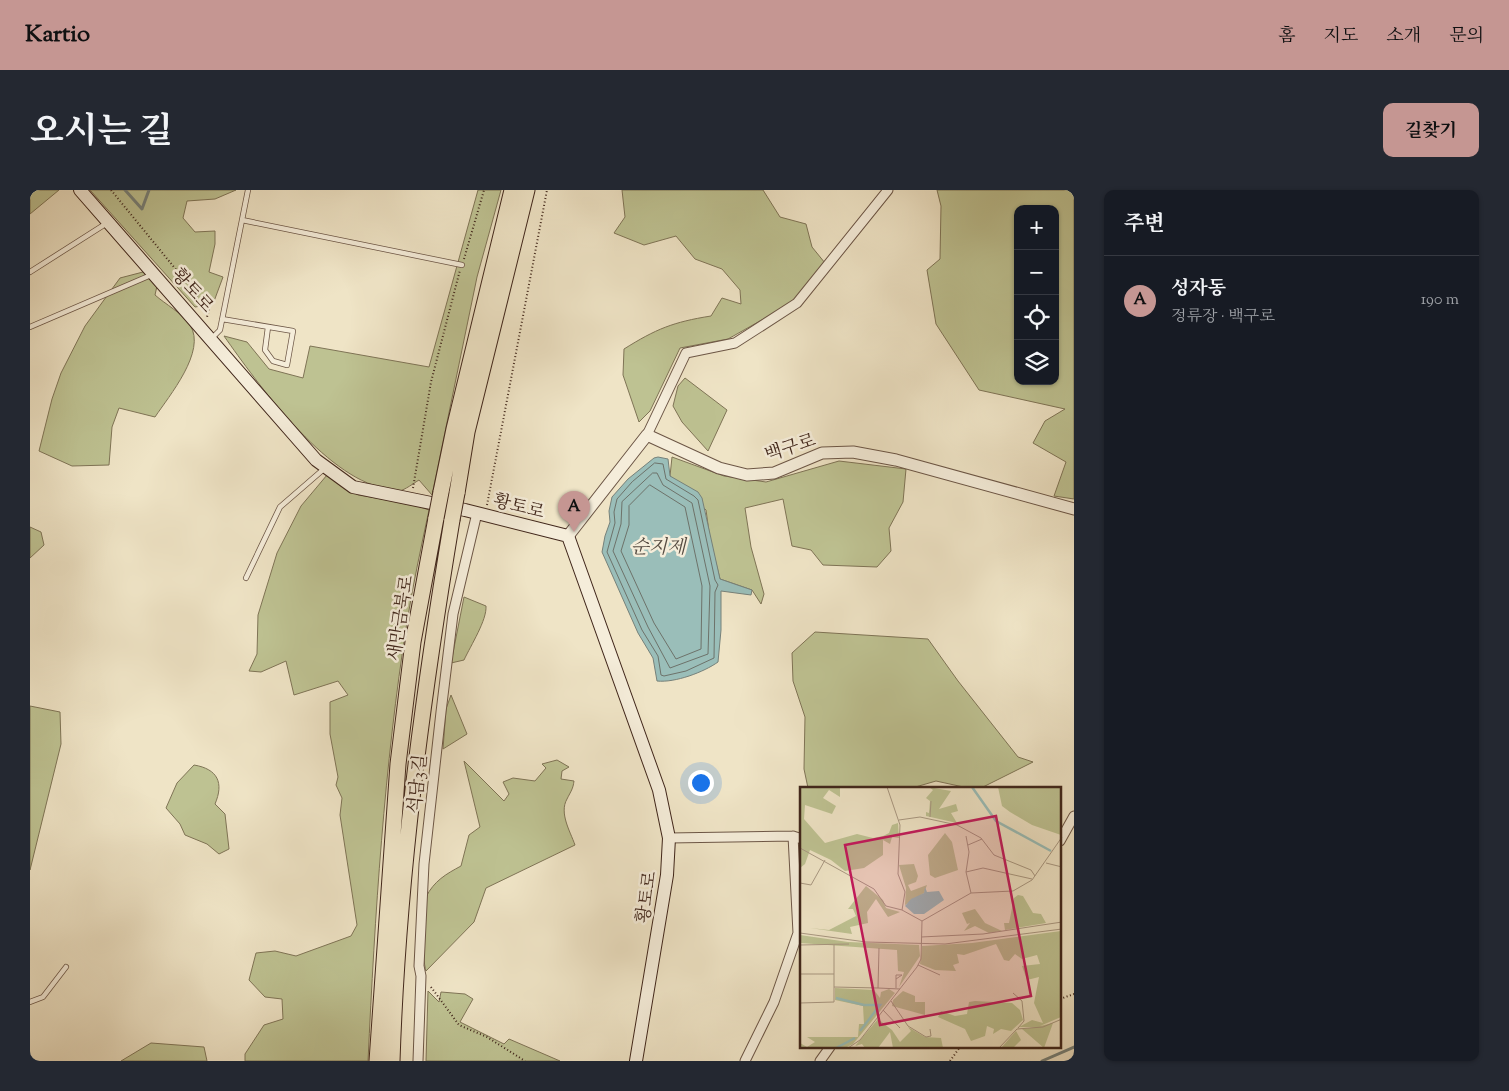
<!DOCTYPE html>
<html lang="ko">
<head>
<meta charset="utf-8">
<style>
  body { margin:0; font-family:"Sorts Mill Goudy","Noto Serif KR",serif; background:#242831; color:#f1f3f6 }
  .controls { position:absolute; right:15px; top:15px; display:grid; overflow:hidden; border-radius:10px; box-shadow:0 1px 4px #0004 }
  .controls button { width:45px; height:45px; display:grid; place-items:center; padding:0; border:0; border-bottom:1px solid #363941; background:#171b24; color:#f1f3f6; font:25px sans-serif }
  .you { position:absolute; left:670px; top:592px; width:18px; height:18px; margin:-12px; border:4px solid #fff; border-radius:50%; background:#1a73e8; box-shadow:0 0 0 8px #1a73e833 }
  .badge { display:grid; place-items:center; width:32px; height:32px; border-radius:50%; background:#c59692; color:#111; font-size:16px; font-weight:700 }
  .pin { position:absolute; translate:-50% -41px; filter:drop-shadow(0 1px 2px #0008) }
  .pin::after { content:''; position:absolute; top:26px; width:18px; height:15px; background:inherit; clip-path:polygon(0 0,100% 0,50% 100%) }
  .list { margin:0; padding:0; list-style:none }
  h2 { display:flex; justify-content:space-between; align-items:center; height:65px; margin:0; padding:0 20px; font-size:21px }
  h2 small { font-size:16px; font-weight:400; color:#9ea1a6 }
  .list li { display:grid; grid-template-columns:32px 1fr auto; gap:15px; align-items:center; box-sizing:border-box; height:90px; padding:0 20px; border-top:1px solid #363941 }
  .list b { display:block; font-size:19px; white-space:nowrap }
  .list p { margin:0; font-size:16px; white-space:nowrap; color:#9ea1a6 }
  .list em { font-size:16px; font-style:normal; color:#9ea1a6 }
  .icon { flex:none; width:28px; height:28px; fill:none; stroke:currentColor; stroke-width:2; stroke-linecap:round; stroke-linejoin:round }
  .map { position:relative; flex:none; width:1044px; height:871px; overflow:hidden; border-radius:10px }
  header { display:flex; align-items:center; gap:30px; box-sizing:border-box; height:70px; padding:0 25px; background:#c59692; color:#111 }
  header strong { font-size:24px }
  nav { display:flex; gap:28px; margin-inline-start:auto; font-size:18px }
  .intro { display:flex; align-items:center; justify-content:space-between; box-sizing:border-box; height:120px; padding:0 30px }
  h1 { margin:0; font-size:35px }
  .button { padding:12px 22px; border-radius:10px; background:#c59692; color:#111; font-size:18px; font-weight:700 }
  main { display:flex; gap:30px; padding:0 30px }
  aside { flex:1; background:#171b24; border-radius:10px; box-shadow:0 1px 4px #0004 }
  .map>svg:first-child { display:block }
  .green { fill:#bec292; stroke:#7f7456; fill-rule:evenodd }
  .water { fill:#9abeb9; stroke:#76817a }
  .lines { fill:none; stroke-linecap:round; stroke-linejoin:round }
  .shore { stroke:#6d726a; stroke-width:1 }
  .stream { stroke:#76817a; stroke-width:3 }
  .service-casing { stroke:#6c5646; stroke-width:6 }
  .minor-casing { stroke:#6c5646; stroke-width:11 }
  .tertiary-casing { stroke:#6c5646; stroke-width:13 }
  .secondary-casing { stroke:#40261b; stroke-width:14 }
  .trunk-casing { stroke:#40261b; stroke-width:17 }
  .path { stroke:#40261b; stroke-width:2; stroke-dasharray:1 2.5; stroke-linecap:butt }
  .service { stroke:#f5edda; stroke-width:4.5 }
  .minor { stroke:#f5edda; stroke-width:9 }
  .tertiary { stroke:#f5edda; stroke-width:11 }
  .secondary { stroke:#f5edda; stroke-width:12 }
  .trunk { stroke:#efe4c6; stroke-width:15 }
  .trunk-bridge-casing { stroke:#40261b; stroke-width:17; stroke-linecap:butt }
  .trunk-bridge { stroke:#efe4c6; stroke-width:15 }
  .labels { text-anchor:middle; stroke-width:5; stroke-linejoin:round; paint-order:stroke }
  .street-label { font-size:18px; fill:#40261b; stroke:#f5edda }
  .water-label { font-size:19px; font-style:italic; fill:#564c42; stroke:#f5edda }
  .inset-river { fill:none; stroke:#9abeb9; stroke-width:2.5 }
  .inset-road { fill:none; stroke:#a99882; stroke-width:1 }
  .view { fill:#c2185b; fill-opacity:0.15; stroke:#c2185b; stroke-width:2.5 }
  .inset-edge { fill:none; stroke:#40261b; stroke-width:2.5 }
</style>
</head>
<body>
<header>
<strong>Kartio</strong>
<nav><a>홈</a><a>지도</a><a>소개</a><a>문의</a></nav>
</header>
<div class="intro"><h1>오시는 길</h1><a class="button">길찾기</a></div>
<main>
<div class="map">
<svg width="1044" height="871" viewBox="0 0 1044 871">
  <rect width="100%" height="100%" fill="#efe4c6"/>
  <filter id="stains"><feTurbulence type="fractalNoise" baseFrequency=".004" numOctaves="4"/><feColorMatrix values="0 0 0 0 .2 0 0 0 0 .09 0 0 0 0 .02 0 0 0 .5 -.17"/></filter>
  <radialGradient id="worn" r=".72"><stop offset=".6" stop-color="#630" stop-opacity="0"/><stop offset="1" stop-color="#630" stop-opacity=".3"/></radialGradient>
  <path class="green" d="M0,0H29L0,24Z
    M60,0H206L185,9L157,11L153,28L165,42L185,41V54L179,82L193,87L183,114L165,117Z
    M448,0H471L447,87L402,305L389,290C384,293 375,300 369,301C364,301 358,299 354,298C295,287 227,193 194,146L217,152L239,179L273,188L280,156L399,177Z
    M592,0H733L750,27L776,34L782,57L795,73L768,106L753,118L698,149L650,158L620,221L609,232L593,185L594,159C626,139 643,132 681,126L692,108L711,114L710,100L692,79L665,69L646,46L614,55L584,43L595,27Z
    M907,0H1044V309L1024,306L1036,272L1003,253L1015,231L1035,219L949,200L906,134L897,80L910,69L911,16ZM988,19H1025V191H988Z
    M113,82L127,96L125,105C135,114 152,123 160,135C177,161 139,206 125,227L89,218L82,237L79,275L42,276L9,261L22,209L31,183L55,136L90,88Z
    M655,188L697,220L678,261L652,232L643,216L648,196Z
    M642,267L694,286L736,292L809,271L876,279L873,312L859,338L861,361L847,377L793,375L781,360L762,356L753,309L715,318L721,357L734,404L731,414L722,400L690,389L680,349L676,320L640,286Z
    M297,285L328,305L382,314L399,320C391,357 383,395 377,432C354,577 345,724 338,871H215V864L234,835L253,829L252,809L235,807L219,790L226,763L245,761L266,766L321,746L327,735L310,625L312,608L306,595L308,587L300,544V512L318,505L308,491L264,505L256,471L231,482L219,481L227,464L228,425L247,363L271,316Z
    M0,337L11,342L14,355L0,368Z
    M434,407L456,416C457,430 441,455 434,470L421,473Z
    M785,442L898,449L928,491L988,567L1003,572L951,598H938L906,591L882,598H778L774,579L775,527L763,491L762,463Z
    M421,505L437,544L413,559L416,519Z
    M0,516L30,522L31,554L0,680Z
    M527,570L539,577L532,581L531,589L544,591C543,599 541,601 537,609C529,623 540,641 545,655L456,698L444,732L396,781C392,769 391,717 396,707C404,691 416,684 431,676L439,645L450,637L434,571L474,611L479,604L473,592L483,588L505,591L516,578L512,574Z
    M164,575C188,579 194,593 185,614L195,624L199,659L189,664L177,654L155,645L150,634L136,618L147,593Z
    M398,801L409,812L411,802L435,804L443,809L430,832L474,854L479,849L530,871H396Z
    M121,853L174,857L177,871H91Z"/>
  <path class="water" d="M628,267L638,269L640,286L668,302L672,308L690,389L722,400L721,405L691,401V440L688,472C674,482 645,493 627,491L623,468L608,443L572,362L575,346L580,332L579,321L582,307L598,289L624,268Z"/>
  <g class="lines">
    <path class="shore" d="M625,273L633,274L636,289L664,306L668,310L685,390L688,395L685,402L684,468L656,481L634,486L631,485L628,466L612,440L577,362L585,333L584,322L587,309L602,292Z
      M623,283H627L633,295L662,313L680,396L678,464L640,478L618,437L583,361L591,334L592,312Z
      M620,295L655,317L672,396L671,459L646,469L624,433L591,361L599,335V316Z"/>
    <path class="stream" d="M95,0L112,19L119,0
      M1012,871L1044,857"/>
    <defs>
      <path id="service" d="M218,0L212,30L432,75
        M0,82L77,33
        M192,129L263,141L257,175L243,171L235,160L238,137
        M0,137L121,85
        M182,148L190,140L212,30
        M216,388L250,317L295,278
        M0,812L13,807L36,777"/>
      <path id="minor" d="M617,245L656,163L705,153L767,113L858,0
        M639,648L763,646L772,649
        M1030,651L1044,626
        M388,871L391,786L389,776L394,674L411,522L423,424L447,323
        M715,871L744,812L768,743L763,646
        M790,871L800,857"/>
      <path id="tertiary" d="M538,346L617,245L689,278L717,285L744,283L792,263L823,262L866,270L1044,319"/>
      <path id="secondary" d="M50,0L286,270L323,297L435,320L538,346L629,600L639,648L637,685L606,871"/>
      <path id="trunk" d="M411,302L424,239L482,0
        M427,303L437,242L497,0
        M347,871L368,574L383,452L406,328
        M362,871C368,689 392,510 422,330"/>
    </defs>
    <use href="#service" class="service-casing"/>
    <use href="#minor" class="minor-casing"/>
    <use href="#tertiary" class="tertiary-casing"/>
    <use href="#secondary" class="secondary-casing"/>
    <use href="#trunk" class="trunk-casing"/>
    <path class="path" d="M81,0L179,120L177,127
      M434,69L454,0
      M383,298L401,192L430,80
      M457,315L517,0
      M401,797L429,835L457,847L495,871
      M1030,809L1044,804
      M920,871L930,857"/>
    <use href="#service" class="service"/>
    <use href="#minor" class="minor"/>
    <use href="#tertiary" class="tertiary"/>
    <use href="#secondary" class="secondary"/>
    <use href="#trunk" class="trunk"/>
    <defs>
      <path id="trunk-bridge" d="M406,328L411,302
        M422,330L427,303"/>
    </defs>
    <use href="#trunk-bridge" class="trunk-bridge-casing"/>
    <use href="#trunk-bridge" class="trunk-bridge"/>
  </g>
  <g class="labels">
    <g class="street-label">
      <text transform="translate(163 100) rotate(48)" y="6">황토로</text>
      <text transform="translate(760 257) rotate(-18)" y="6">백구로</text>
      <text transform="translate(489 316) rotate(14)" y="6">황토로</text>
      <text transform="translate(370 428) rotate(-81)" y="6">새만금북로</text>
      <text transform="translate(387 594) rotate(-84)" y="6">석담3길</text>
      <text transform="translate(616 707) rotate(-82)" y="6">황토로</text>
    </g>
    <g class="water-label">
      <text x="628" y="363">순지제</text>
    </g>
  </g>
  <g transform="translate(770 597)">
    <rect width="261" height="261" fill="#efe4c6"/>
    <path d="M0,0H40V10L29,3L23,11L36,19L32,27L5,18L4,32L25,56L57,47L73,51L83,49L89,46L92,38L98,36L99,51L92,50L90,57L83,53V68L64,81L45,84L31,73L10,63L5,77L0,81ZM129,0L151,4L139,22L156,17L158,24L151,26L157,36L126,29V25L129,26L130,14L126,11L133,3ZM198,0H261V48L232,38L210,25L202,19ZM145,46L152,55L158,83L135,91L130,88L128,68ZM114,77L118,89L116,95L108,98L111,104L127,98L124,106L105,118L106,101L99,78ZM66,99L83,113L86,121L100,125L88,130L76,112L67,125L68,136L50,140L52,147L10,141L29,143L56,129L53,122H48ZM218,108L223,109L233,126L241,127L246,136L205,143L204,136H209L214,111ZM175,122L185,136L202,144L189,146L175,139L164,144L170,136L167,137L162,126ZM261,144V230L240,239L253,236L244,261L222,242L236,240H219L232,233L243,236L234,216L239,190L227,193L222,179L240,177L237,168L222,172L215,167L209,174L204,173L196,157L164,168L157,167L159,176L153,178L156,184L135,183L120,177L122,159L172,156ZM0,148L48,155L119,158L120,169L99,200L104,185L98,184L97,163L0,156ZM35,201L74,203L80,211L81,205L89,202L95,206L53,257L45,261H0V256L7,260L15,255L7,250H58L59,237H64L63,219L35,213ZM103,204L115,209V215H125V228L92,219L93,213ZM175,214L212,216L220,223L223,233L211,244L201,242L193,247L194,242L187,239L185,249L171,254L165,242L138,230L141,224L155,229L167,227L169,215ZM78,232L92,243L100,255L111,244L108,240L125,250L141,251L143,261H93L90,245L78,261H65L62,257L55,259ZM216,244L221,253L213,261H201Z" fill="#bec292"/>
    <path d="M125,100L127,105L139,104L144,113L124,127H114L105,119L111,112L124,106Z" fill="#9abeb9"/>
    <path class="inset-river" d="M172,0L196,34L251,64M36,211L64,218H80L60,244M36,261L55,251"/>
    <path class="inset-road" d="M87,0L100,38L98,87L105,105L102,123L122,134M130,30L131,14M99,33L120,30L157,38L181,51L194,68L231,83L235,89M166,49L169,65L166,85L171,106M168,58L182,52M0,61L74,102L86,119L102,123M246,76L262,80M166,85L183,81L232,92M0,96L11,98L25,73M0,146L66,155L145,157L262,142M121,150L183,147L262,135M0,158L49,157M118,178L140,188M0,187H34M96,192L102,188H96V201M34,200L78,201L79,161M78,201L100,202M213,206L222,214L224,234L218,241M91,214L108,239L126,250L131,249L130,242M0,216L34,215V158M83,223L100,241M48,261L60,253L117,180L121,172L122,134L171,106L213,104L232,93L262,50M199,261L217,242L243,240L262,232"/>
    <path class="view" d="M196,29L231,209L80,238L45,58Z"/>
    <rect width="261" height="261" class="inset-edge"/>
  </g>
  <rect width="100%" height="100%" filter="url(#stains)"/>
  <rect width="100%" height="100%" fill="url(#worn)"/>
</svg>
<div class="controls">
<button>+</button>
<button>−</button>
<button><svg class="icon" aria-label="locate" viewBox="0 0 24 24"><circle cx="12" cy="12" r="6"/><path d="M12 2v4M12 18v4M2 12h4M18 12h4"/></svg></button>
<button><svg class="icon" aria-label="layers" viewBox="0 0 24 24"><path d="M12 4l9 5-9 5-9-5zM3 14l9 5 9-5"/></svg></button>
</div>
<div class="you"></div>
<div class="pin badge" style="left:544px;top:342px">A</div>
</div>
<aside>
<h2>주변<small></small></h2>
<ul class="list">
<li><span class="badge">A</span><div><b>성자동</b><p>정류장 · 백구로</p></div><em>190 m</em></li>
</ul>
</aside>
</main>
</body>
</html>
